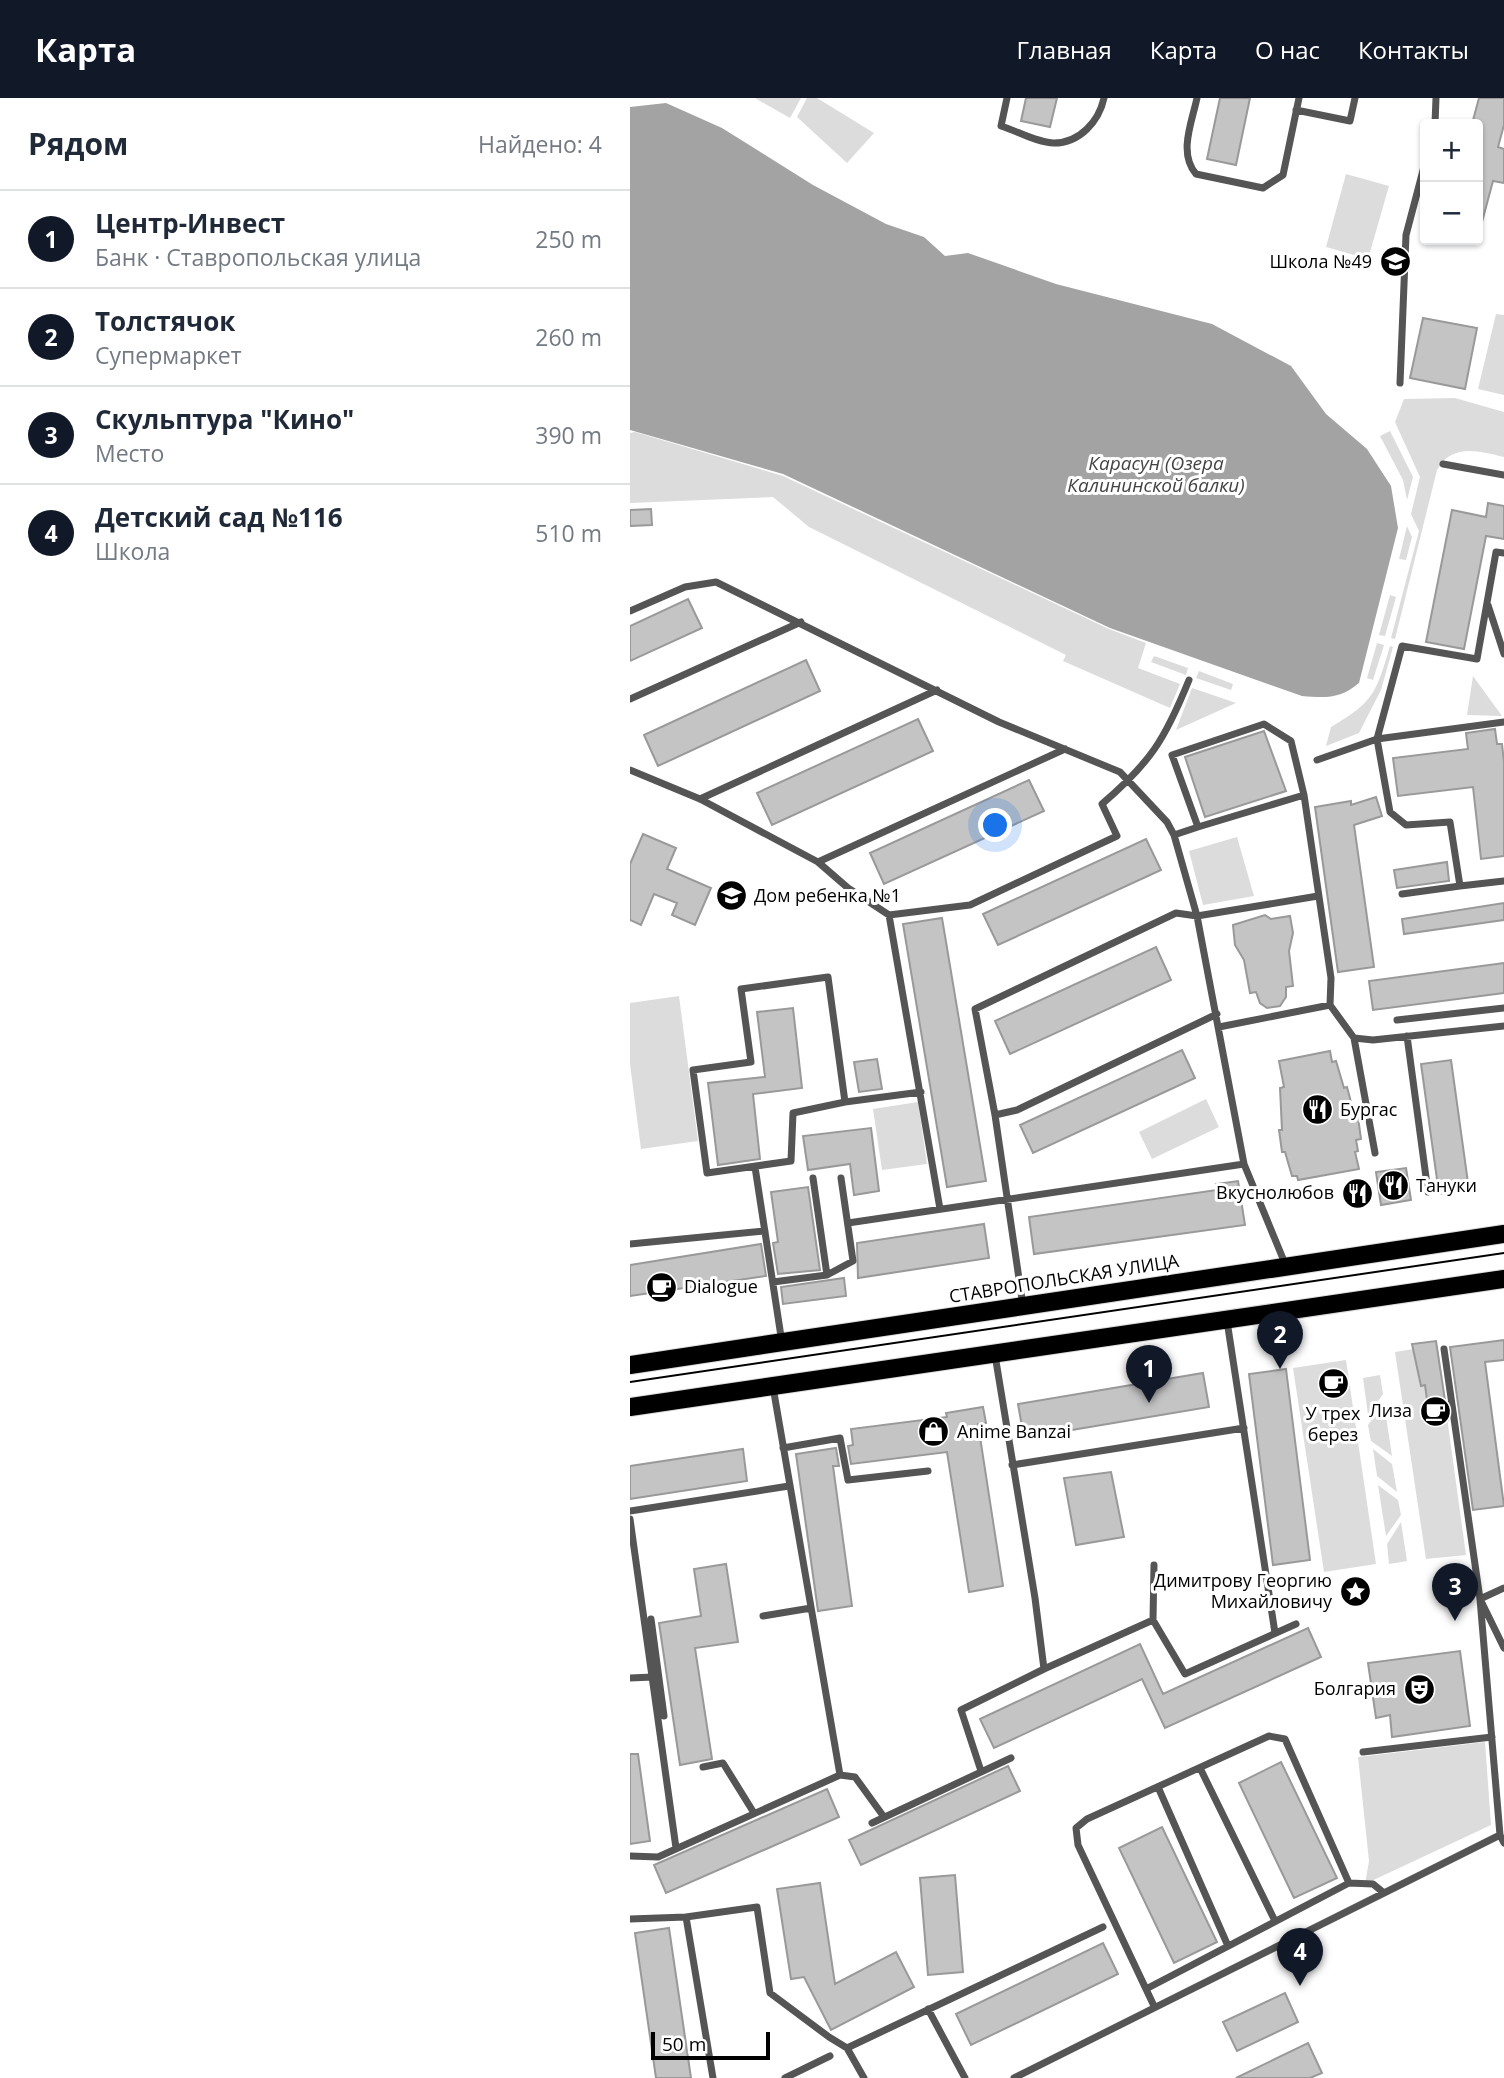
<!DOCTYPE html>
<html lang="ru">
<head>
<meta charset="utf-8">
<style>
  body { margin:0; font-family:"Open Sans",sans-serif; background:#f6f6f7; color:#1f2937 }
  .controls { position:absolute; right:21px; top:21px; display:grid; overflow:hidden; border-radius:7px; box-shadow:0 2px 5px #0004 }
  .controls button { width:63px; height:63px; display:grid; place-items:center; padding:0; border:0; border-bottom:2px solid #e0e1e3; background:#fff; color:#1f2937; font:35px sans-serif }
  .scale { position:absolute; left:21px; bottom:18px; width:119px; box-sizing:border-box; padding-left:7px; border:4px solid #000; border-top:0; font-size:19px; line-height:24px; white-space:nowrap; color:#000; -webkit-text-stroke:5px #fff; paint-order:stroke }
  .you { position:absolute; left:366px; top:728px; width:24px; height:24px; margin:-18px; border:5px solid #fff; border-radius:50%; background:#1a73e8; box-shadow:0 0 0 10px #1a73e833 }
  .badge { display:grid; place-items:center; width:46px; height:46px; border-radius:50%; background:#111827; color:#fff; font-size:23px; font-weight:700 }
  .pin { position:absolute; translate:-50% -58px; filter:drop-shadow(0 2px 4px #0008) }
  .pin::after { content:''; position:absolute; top:37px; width:24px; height:21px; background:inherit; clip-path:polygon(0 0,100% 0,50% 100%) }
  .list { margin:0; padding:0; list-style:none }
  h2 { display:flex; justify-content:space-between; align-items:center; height:91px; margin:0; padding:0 28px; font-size:30px }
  h2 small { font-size:23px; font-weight:400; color:#747a83 }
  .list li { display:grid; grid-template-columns:46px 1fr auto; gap:21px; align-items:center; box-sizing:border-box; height:98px; padding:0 28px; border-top:2px solid #e0e1e3 }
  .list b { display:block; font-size:26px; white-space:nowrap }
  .list p { margin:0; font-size:23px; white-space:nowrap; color:#747a83 }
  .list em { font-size:23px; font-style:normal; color:#747a83 }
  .map { position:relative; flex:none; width:874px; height:1980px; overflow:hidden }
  header { display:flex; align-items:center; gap:42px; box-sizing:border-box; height:98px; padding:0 35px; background:#111827; color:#fff }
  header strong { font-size:33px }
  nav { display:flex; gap:38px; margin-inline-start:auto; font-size:24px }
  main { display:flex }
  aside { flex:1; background:#fff }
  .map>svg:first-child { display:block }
  .green { fill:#dcdcdc }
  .water { fill:#a3a3a3 }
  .building { fill:#c4c4c4; stroke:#999; stroke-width:2 }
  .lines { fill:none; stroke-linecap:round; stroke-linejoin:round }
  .primary-casing { stroke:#dbdbdb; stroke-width:20 }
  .lane { stroke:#555; stroke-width:7 }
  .primary { stroke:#000; stroke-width:18 }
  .tram { stroke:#000; stroke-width:2 }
  .labels { text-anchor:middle; stroke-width:6; stroke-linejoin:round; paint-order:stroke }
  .poi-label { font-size:18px; fill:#000; stroke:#fff; text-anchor:end }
  .street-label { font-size:18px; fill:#000; stroke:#fff }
  .water-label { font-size:19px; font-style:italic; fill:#444; stroke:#fff }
</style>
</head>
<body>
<header>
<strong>Карта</strong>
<nav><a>Главная</a><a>Карта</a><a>О нас</a><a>Контакты</a></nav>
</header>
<main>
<aside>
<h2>Рядом<small>Найдено: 4</small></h2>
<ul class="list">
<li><span class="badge">1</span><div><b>Центр-Инвест</b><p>Банк · Ставропольская улица</p></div><em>250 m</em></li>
<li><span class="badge">2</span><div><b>Толстячок</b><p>Супермаркет</p></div><em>260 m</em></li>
<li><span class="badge">3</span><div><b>Скульптура &quot;Кино&quot;</b><p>Место</p></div><em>390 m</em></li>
<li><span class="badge">4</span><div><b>Детский сад №116</b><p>Школа</p></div><em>510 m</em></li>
</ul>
</aside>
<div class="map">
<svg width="874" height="1980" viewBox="0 0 874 1980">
  <rect width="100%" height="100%" fill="#fff"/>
  <path class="green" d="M125,0H171L160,20Z
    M177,0H187L244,35L217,65L167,19Z
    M716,76L759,88L738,161L696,149Z
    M866,216L874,217V297L848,291Z
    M825,300L874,314V359C848,353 822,345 807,372L765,541L761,540L789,433L781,416L790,379L765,324L774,301Z
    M760,333L783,379L777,402L773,382L750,338Z
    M5,334L153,378L479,531L516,545L508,570L550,586L540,610L433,563L436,557L179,429L143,399L0,405V335Z
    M777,428L782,439L776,462L769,461Z
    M760,497L766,499L755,538L749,537Z
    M747,545L754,547L743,582L737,580Z
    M760,548L763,549L751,592L729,635L696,648L701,629C744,604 746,595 760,548Z
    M524,558L558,570L556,577L521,564Z
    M569,573L603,586L601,592L566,580Z
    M843,578L872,618L837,617Z
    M562,590L606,605L546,632Z
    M607,739L624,798L573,807L559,753Z
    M49,898L68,1043L11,1051L0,966V905Z
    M576,1001L589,1029L522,1061L509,1034Z
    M288,1004L297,1066L252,1072L243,1011Z
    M807,1247L836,1457L796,1461L765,1254Z
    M716,1262L746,1466L694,1474L663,1270Z
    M750,1277L753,1296L738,1317L733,1280Z
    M754,1305L762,1358L741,1343L738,1327Z
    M743,1351L762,1366L767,1394L747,1378Z
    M748,1387L768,1402L771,1417L756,1438Z
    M771,1424L777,1463L759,1466L757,1446Z
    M855,1644L861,1727L735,1786L739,1763L728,1659Z"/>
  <path class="water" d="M36,5L92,30L183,87L256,126L294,139L315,158L338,155L426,186L582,226L661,268L696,316L737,351L761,388L768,430L729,585C710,601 696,600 672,598L480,530L153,376L0,332V9Z"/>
  <path class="building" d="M396,0H427L420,29L391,23Z
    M590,0H620L606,67L577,61Z
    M849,0H874V27L868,49L874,51V85L863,83L852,124H848V26H842Z
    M793,220L847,230L835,291L780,280Z
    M858,405L874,408V441L856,438L834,551L796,544L822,412L856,419Z
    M21,411L22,427L0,428V412Z
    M58,501L72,530L0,563V528Z
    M176,562L190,593L28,668L14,637Z
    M288,621L303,653L142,727L127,695Z
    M865,631L867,646H872L874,664V758L851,761L843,689L768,698L763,660L838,651L836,635Z
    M634,633L656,693L575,719L555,659Z
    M399,682L414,713L254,786L240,755Z
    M746,699L752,718L724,727L744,869L708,874L685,709L721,703V707Z
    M13,736L46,750L37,771L81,790L65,827L42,817L47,805L24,796L11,827L0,822V766Z
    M516,741L531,772L368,847L353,816Z
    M817,764L819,783L767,790L764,772Z
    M874,805V822L774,836L772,821Z
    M635,817L641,821L660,818L663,835L659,853L663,888L656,889V899L650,908L637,910L630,905L626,894L620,895L614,862L605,847L603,827Z
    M312,820L356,1083L317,1089L273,826Z
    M526,849L541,882L380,956L365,923Z
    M874,865V895L743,912L739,883Z
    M163,910L172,990L123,996L130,1061L88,1067L78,985L135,979L127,914Z
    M552,952L565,980L403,1055L390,1027Z
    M700,953L702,964L706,963L714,990L717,989L725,1019H728L731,1041L726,1042L728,1053L725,1054L729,1071L668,1082L667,1078H662L655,1054H652L649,1032H652L650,990L654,989L649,963Z
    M247,961L252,991L229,994L224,964Z
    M821,962L839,1092L809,1096L791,966Z
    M241,1030L249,1093L224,1097L220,1066L178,1072L173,1038Z
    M776,1070L781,1102L751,1107L746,1074Z
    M608,1083L615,1127L404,1156L399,1119L587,1092L586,1086Z
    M178,1089L190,1172L148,1176L143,1145L148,1144L141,1094Z
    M354,1126L359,1160L228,1180L227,1145Z
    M131,1146L136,1178L0,1198V1167Z
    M214,1180L216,1198L153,1206L151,1189Z
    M874,1242V1262L855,1264L874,1408L843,1412L820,1249Z
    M806,1243L818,1322L800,1324L795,1287L791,1288L782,1246Z
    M656,1271L680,1462L643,1467L619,1276Z
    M709,1273L711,1292L696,1294L694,1275Z
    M573,1275L579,1309L394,1340L388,1306Z
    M353,1309L356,1325L348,1326L373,1488L339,1494L317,1354L221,1366L218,1348L223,1347L221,1331L317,1319L316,1315Z
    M206,1350L209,1368H203L222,1508L188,1513L166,1356Z
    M113,1351L117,1383L0,1401V1368Z
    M481,1374L494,1439L446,1447L434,1380Z
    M96,1466L108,1544L65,1550L82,1661L50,1667L29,1525L71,1518L64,1471Z
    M678,1530L691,1559L535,1630L512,1581L364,1650L350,1621L510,1546L533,1596Z
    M830,1553L840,1628L762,1639L760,1617L746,1620L738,1565Z
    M0,1656H8L20,1743L0,1746Z
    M651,1664L707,1780L664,1800L609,1685Z
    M378,1668L390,1693L231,1767L219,1742Z
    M197,1691L209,1719L36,1795L24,1767Z
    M532,1729L587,1844L544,1865L489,1750Z
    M325,1777L333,1874L298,1877L290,1780Z
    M190,1785L205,1886L266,1854L284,1889L201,1932L174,1879L161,1881L147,1791Z
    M39,1830L61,1980H26L5,1835Z
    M473,1845L488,1876L341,1947L326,1916Z
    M655,1895L668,1924L607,1953L593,1924Z
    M678,1945L692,1975L680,1980H606Z"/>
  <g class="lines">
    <defs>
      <path id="primary" d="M0,1267L874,1136
        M0,1309L874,1181"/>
    </defs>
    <use href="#primary" class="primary-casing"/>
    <path class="lane" d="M377,0L371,28C387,33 408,45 424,45C450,45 469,23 474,0
      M567,0C562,24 548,55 566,76L633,90L653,77L669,0
      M666,12L720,23L725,0
      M805,26L806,0
      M770,285L776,137L795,65
      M813,366L874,377
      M858,507L874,556
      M0,513L55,489L86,484L369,624L490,674L537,724L544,737L567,818L688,798
      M0,601L171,524
      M874,624L747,641L760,714L776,727L820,724L830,788L874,783
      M687,662L747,641L772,548L847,561L866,454L874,455
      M0,672L70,701L188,764L218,790L259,817
      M674,697L568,729L542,657L634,626L661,643L674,697L701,880L700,907
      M70,701L307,592
      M544,737L568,729
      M188,764L435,651
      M772,796L830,788
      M767,922L874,910
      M589,929L700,907L724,940L743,942L874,928
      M777,938L798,1094
      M724,940L745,1055
      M215,1004L163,1015L161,1063L77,1075L63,972L121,964L111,891L198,879L215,1004L291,994
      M365,1017L387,1012L587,916
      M125,1069L152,1245
      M183,1080L197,1177
      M310,1111L259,817L340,807L487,738L472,706C521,664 535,641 559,582
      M218,1125L614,1066
      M0,1146L135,1133
      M143,1184L197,1177L223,1163L211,1080
      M393,1208L365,1017L345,911L546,815L567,818L614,1066L656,1168
      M597,1223L645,1535
      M814,1251L850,1501L870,1737L874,1745
      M143,1289L210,1677
      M153,1350L210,1340L218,1382L298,1373
      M382,1367L614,1330
      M0,1413L159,1388
      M0,1421L46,1750
      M850,1501L874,1490
      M852,1505L874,1550
      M133,1518L181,1510
      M21,1521L34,1618
      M523,1522L524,1467
      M414,1571L523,1522L555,1576L666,1526
      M0,1580L23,1579
      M733,1654L862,1639
      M73,1669L93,1665L124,1715
      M570,1670L645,1823
      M351,1673L331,1612L414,1571L405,1500L365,1257
      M528,1689L598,1848
      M242,1725L381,1660
      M0,1758L28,1759L210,1677L225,1679L254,1719
      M56,1819L83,1980
      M0,1821L56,1819L127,1809L140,1895L199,1939L217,1950L234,1980
      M516,1891L719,1785
      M524,1908L448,1747L446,1730L457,1721L639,1638L655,1641L719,1785L743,1786L754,1795
      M298,1911L335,1980
      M217,1950L473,1829
      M155,1980L200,1958
      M384,1980L870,1737"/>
    <use href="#primary" class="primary"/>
    <path class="tram" d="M0,1284L874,1155"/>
  </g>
  <defs>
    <symbol id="school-disc" viewBox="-11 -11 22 22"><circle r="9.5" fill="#000" stroke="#fff"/><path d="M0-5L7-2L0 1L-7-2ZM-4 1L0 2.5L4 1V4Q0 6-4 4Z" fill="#fff"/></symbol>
    <symbol id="restaurant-disc" viewBox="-11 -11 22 22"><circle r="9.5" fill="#000" stroke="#fff"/><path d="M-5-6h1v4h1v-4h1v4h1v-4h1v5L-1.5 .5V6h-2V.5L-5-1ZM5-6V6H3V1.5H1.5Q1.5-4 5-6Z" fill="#fff"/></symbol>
    <symbol id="cafe-disc" viewBox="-11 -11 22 22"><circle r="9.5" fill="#000" stroke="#fff"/><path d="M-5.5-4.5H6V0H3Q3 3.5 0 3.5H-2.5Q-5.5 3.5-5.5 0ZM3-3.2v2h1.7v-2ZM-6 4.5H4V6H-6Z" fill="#fff"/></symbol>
    <symbol id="shop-disc" viewBox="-11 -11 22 22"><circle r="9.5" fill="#000" stroke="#fff"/><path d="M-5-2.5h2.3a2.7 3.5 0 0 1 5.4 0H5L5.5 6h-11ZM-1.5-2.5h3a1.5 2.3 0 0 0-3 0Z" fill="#fff"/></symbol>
    <symbol id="sight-disc" viewBox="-11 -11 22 22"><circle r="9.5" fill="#000" stroke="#fff"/><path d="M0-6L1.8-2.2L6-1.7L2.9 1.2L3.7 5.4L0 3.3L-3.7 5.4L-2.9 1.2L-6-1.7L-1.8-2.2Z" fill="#fff"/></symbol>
    <symbol id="theatre-disc" viewBox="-11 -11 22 22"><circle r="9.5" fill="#000" stroke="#fff"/><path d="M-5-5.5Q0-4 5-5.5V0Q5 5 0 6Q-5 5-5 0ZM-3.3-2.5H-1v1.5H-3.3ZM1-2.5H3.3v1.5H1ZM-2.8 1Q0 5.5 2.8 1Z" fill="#fff"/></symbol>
  </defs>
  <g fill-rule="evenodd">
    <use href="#school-disc" x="748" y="146" width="35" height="35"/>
    <use href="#school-disc" x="84" y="780" width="35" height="35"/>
    <use href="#restaurant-disc" x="670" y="994" width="35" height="35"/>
    <use href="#restaurant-disc" x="746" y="1070" width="35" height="35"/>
    <use href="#restaurant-disc" x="710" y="1078" width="35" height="35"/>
    <use href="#cafe-disc" x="14" y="1172" width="35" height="35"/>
    <use href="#cafe-disc" x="686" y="1268" width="35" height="35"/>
    <use href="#cafe-disc" x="788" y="1296" width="35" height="35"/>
    <use href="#shop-disc" x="286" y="1316" width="35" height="35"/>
    <use href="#sight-disc" x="708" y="1476" width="35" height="35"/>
    <use href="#theatre-disc" x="772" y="1574" width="35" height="35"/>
  </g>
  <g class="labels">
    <g class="poi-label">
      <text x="742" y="170">Школа №49</text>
      <text x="124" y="804" text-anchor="start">Дом ребенка №1</text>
      <text x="710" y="1018" text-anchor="start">Бургас</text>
      <text x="786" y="1094" text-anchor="start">Тануки</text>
      <text x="704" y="1101">Вкуснолюбов</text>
      <text x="54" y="1195" text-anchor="start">Dialogue</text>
      <text x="782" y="1319">Лиза</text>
      <text x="703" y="1322" text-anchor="middle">У трех<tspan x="703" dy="21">берез</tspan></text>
      <text x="327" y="1340" text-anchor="start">Anime Banzai</text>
      <text x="702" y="1489">Димитрову Георгию<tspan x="702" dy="21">Михайловичу</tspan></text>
      <text x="766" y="1597">Болгария</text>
    </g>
    <g class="street-label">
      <text transform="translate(434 1181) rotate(-9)" y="6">СТАВРОПОЛЬСКАЯ УЛИЦА</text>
    </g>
    <g class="water-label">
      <text x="526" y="372">Карасун (Озера<tspan x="526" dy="22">Калининской балки)</tspan></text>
    </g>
  </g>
</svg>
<div class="controls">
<button>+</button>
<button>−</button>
</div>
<div class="scale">50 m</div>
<div class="you"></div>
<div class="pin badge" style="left:519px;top:1305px">1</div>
<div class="pin badge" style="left:650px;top:1271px">2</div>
<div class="pin badge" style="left:825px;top:1523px">3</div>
<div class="pin badge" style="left:670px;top:1888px">4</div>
</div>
</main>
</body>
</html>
